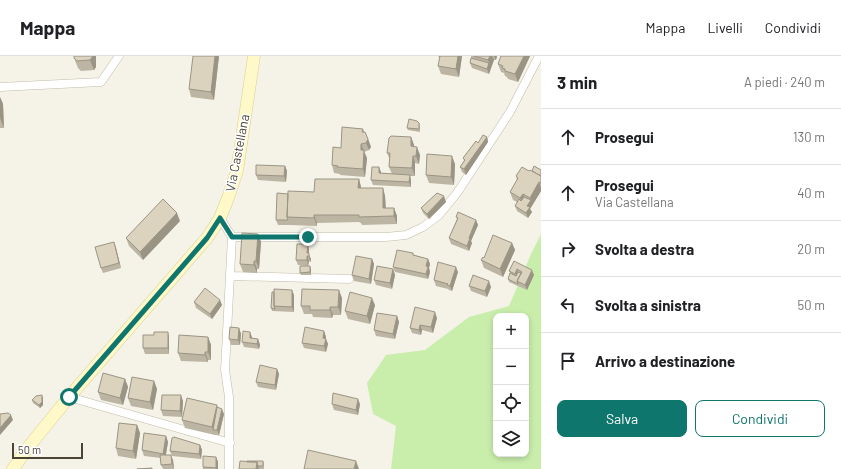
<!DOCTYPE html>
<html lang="it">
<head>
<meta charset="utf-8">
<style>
  body { margin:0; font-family:Barlow,sans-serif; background:#f6f6f6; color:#202124 }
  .controls { position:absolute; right:12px; bottom:12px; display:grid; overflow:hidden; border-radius:8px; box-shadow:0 2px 6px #0003 }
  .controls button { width:36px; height:36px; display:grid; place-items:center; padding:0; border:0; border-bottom:1px solid #e0e0e0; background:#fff; color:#202124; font:20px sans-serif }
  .scale { position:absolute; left:12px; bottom:10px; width:71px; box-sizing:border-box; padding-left:4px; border:2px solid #4a4435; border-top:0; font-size:11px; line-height:14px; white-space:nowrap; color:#4a4435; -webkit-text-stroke:3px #fff; paint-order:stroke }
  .stop { position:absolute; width:12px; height:12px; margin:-9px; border:3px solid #0f766e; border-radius:50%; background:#fff }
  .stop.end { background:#0f766e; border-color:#fff; box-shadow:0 1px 4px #0008 }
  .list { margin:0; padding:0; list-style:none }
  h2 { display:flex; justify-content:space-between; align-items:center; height:52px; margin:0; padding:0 16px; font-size:17px }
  h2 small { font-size:13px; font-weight:400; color:#757577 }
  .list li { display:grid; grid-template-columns:26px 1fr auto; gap:12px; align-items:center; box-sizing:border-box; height:56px; padding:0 16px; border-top:1px solid #e0e0e0 }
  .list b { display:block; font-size:15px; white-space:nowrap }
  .list p { margin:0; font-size:13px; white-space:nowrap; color:#757577 }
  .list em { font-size:13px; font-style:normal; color:#757577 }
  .actions { display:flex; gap:8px; padding:12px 16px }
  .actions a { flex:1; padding:9px 0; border:1px solid #0f766e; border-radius:8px; text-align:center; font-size:14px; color:#0f766e }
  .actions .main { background:#0f766e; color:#fff }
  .icon { flex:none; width:22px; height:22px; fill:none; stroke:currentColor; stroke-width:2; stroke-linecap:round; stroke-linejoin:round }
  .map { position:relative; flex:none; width:541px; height:413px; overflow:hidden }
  header { display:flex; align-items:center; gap:24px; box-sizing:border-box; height:56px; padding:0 20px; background:#fff; border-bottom:1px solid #e0e0e0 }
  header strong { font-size:19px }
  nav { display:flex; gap:22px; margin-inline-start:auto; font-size:14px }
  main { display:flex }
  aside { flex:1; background:#fff }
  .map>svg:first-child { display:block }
  .green { fill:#c9eeac; fill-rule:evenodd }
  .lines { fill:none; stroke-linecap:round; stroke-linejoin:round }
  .minor-casing { stroke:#c2bca9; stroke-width:9 }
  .secondary-casing { stroke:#dacf92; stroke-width:13 }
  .minor { stroke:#fff; stroke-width:8 }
  .secondary { stroke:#fff8c8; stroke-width:12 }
  .wall { fill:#bdb5a3 }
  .shaded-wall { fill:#9a9485 }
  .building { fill:#dcd3be; stroke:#9a9485 }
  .route { stroke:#0f766e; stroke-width:5 }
  .labels { text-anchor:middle; stroke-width:3; stroke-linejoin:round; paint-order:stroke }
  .street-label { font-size:13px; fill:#4a4435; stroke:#fff }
</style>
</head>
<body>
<header>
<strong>Mappa</strong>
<nav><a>Mappa</a><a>Livelli</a><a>Condividi</a></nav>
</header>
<main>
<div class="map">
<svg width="541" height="413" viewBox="0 0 541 413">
  <rect width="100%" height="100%" fill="#f5f3e7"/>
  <path class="green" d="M541,178V413H391L396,370L373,358L367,327L386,299L425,294L469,261L509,250L531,198ZM496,260H526V398H496Z"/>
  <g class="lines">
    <defs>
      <path id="minor" d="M0,31L101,26L119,0
        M220,162L232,181L225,314L229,341V413
        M232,181H386L406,179L423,171L439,159L457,137L510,56L539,0
        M231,220L349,223
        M69,341L230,387"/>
      <path id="secondary" d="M13,413L26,394L69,341L207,182L220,162L228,142L237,115L254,0"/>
    </defs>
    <use href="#minor" class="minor-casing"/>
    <use href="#secondary" class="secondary-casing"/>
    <use href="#minor" class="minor"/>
    <use href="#secondary" class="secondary"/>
  </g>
  <path class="wall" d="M96,0V11L94,14L81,15L78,12L74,2Z
    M219,0L214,44L191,41L189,33Z
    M438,0H462L459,21L441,18L438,10L440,3Z
    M471,0H497L496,4H494L489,18L472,12L470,7L471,2Z
    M501,0H530L518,26L508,23L507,21L505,20L504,17L501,16L498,8Z
    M0,41L3,48L4,72H0Z
    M419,67L420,69V76L408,74L407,72Z
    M363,73L368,83L371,91L369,94L364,96L367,102L365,121L340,119V118L334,117L332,109L341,92Z
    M411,81L414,89V91L420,99L419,108L415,107V120H410L411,125V131L373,129L371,124L379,111L381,117L392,118L389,111L390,104L387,97Z
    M487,81L488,86L466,119L462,116L460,111L464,105L463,102L478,87Z
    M455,108L454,129L429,127L426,119Z
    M285,110L287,115L286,126L258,124L256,119Z
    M541,114V135L530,153L532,156L528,162L517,155L515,150L517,146L513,144L510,136L517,124L516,120L532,115Z
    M359,123L361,131V132H383L385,140L386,152H394L397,160V168L362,169L361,167L359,166L317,167V170L290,169H278L276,164L288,138L314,136Z
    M446,146L429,163L423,157L421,152Z
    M456,161L476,164L478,169L471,185L472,187L469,195L451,188L449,182L457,163Z
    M180,165L143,204L129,190L126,182Z
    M258,178L261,186L259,213H257V217L243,216L240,208Z
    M114,186L116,192L121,212L103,217L101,212Z
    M512,187L515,194L503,221L484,212L481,204Z
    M309,194V199L311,203V206L309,205L308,210L298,209L296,204Z
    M413,197L414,199L428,203L430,208L429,212L430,216L428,223L395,216L393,211Z
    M372,203L374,208L371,228L354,225L352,219Z
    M514,205L534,219L527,234L509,226L508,223L510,217L509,215Z
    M311,213V219H301L300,217Z
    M393,213L395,219L392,233L376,229L374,224Z
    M458,216L452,235L449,234L448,233L436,230L434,224Z
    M469,230L491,231L487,241L471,235Z
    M274,236L294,239V256L272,255L271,252Z
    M342,242L341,259H333L332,262L313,261L312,258H304L301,250Z
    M194,246L222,249L212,263L196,252Z
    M375,249L370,268L348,263L345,255Z
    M397,260L399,266L395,283L376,280L374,274Z
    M437,262L433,277L422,274L421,279L412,277L410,272Z
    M239,272L241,278L240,289H231L229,283Z
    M324,275L326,281V283L328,288L326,296L304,292L302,287Z
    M168,276L169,282V298H145L143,292L154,279Z
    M208,281L211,289V304H208V306L181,305L178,297Z
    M252,281V282L258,283L260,289L259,293L244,291L242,286Z
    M277,313L279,318L276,334L258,331L256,326Z
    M125,323L128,331L123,349L101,344L98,336Z
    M154,325L157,333L153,354L131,350L128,342Z
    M43,342V349L40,352L33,347L32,344Z
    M183,345L182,361L163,360L161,354Z
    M332,348H360L358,359L334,354Z
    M217,351L224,358L219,379H215L185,372L182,364Z
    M137,369L140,377L136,403L118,400L116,392Z
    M166,380L168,386L166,399L173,404L174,413H163L161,409V402L144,400L142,394Z
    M200,389L202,394L201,403L172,400L170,395Z
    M216,401L218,406V413H203V411Z
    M263,405L264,407V413H239Z"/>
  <path class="shaded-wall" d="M93,0H96V11L94,14L90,4Z
    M215,0H219L214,44L211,36Z
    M458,0H462L459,21L456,13Z
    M490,0H492L494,4L491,12L488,4Z
    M494,0H497L496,4Z
    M524,0H530L518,26L515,18Z
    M489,7L491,12L489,18L487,13Z
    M0,41L3,48L4,72L0,62Z
    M411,81L414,89L413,98L411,90Z
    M487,81L488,86L466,119L464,113Z
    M368,83L371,91L369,94L366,87Z
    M361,88L367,102L365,121L363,113L361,94Z
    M417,91L420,99L419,108L416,100Z
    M413,100L415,107V120L412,112Z
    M452,100L455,108L454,129L451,121Z
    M285,110L287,115L286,126L284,120Z
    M379,111L381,116V122L379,117Z
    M410,119L411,125V131L409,126Z
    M359,123L361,131V140L358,132Z
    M539,126L541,132V135L530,153L532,156L528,162L526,157L527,150L531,144L530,142Z
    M383,132L385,140L386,160L383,152Z
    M523,138L526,146L523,150L520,142Z
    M444,140L446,146L429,163L427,158Z
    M394,152L397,160V168L394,160Z
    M177,157L180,165L143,204L140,196Z
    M314,159L317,167V170L314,162Z
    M476,164L478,169L471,185L472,187L469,195L467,190L469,182Z
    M258,178L261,186L259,213L256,205Z
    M114,186L116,192L121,212L119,207Z
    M512,187L515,194L503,221L500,213Z
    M308,188L309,194V199L311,203V206L307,197Z
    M307,200L309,205L308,210L307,204Z
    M372,203L374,208L371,228L369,223Z
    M428,203L430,208L429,212L430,216L428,223L426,218V210Z
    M254,205L257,213V217L254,209Z
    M310,210L311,213V219L310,216Z
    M456,211L458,216L452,235L450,230Z
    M393,213L395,219L392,233L390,227Z
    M517,213L519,219L517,223L515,218Z
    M532,214L534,219L527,234L525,229Z
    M489,225L491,231L487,241L485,235Z
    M292,234L294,239V256L292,251Z
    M339,234L342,242L341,259L338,251Z
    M372,242L375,249L370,268L367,260Z
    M220,244L222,249L212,263L210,258Z
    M330,251L333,259L332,262L330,254Z
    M435,256L437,262L433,277L431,271Z
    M397,260L399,266L395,283L393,278Z
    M420,269L422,274L421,279L419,274Z
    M239,272L241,278L240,289L238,284Z
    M324,275L326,281L325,287L323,282Z
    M168,276L169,282V298L168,292Z
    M250,276L252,281V287L250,282Z
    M208,281L211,289V304L208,296Z
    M258,283L260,289L259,293L257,288Z
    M326,283L328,288L326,296L324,290Z
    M205,296L208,304V306L205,299Z
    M277,313L279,318L276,334L275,329Z
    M125,323L128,331L123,349L120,342Z
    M154,325L157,333L153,354L150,346Z
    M42,339L43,342V349L40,352L39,349Z
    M181,339L183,345L182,361L180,355Z
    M358,343L360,348L358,359L356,354Z
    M217,349L219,357L213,374L212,371Z
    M222,353L224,358L219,379L217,374Z
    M11,359L13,364L0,379V372Z
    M137,369L140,377L136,403L133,395Z
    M166,380L168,386L165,403L163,398Z
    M200,389L202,394L201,403L199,398Z
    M171,399L173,404L174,413L172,408Z
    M216,401L218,406V413H216Z
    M356,405L359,413H354Z
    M257,406L259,413H256Z"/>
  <path class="building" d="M74,0H93L90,4L77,5L74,2Z
    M193,0H215L211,36L189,33Z
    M440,0H458L456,13L438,10Z
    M474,0H490L488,4Z
    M501,0H524L515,18L505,15V13L502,12L503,10L498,8Z
    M471,2L489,7L487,13L470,7Z
    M409,63L417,65L419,67V73L407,72Z
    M342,71L363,73L362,76H365L368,83L366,87L361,88V94H364L363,113L337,111L338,110L332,109L333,91L341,92Z
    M483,79L487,81L464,113L460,111L465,104L463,102L476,85L478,87Z
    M391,80L411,81V90L417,91L416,100H413L412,112L389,111L390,97H387L389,82Z
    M427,98L452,100L451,121L426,119Z
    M256,109L285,110L284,120L256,119Z
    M534,110L541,114V120L532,115Z
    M372,111H379V117L410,119L409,126L371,124Z
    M522,111L529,115L530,114L541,120V127L539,126L530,142L523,138L520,142L510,136L518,122L516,120Z
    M315,123H359L358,132H383V152H394V160L359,161V159H314V162L287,161L288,135L314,136Z
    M277,137L288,138L287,161L288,164H276Z
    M437,137L444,140L427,158L421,152Z
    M524,141L531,144L527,150L530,151L526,157L515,150L519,143L521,145Z
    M163,143L177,157L140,196L126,182Z
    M458,156L476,164L469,182H470L467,190L449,182L458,162L456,161Z
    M242,177L258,178L256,205H254V209L240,208Z
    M493,179L512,187L500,213L481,204L483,201L484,202Z
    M114,186L119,207L101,212L95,191Z
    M297,188H308L307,197H309V200H307V204H296Z
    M397,194L413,197V199L428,203L426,210L428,211L426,218L393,211Z
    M356,200L372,203L369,223L352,219Z
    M514,205L532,214L525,229L517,225L522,216L517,213L515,218L509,215Z
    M438,206L456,211L450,230L447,229L448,228L434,224Z
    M300,210H310V216L300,217Z
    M377,210L393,213L390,227L374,224Z
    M518,216L521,217L517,225L518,228L508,223L510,217L516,220Z
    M473,219L489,225L485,235L469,230Z
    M205,232L220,244L210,258L194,246Z
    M274,233L292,234V251L274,250Z
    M302,233L339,234L338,251H330V254H310V250H301Z
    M272,236H274V250L275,253L271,252Z
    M350,236L372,242L367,260L345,255Z
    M415,251L435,256L431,271L420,269L419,274L410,272Z
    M377,257L397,260L393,278L374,274Z
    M230,271L239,272L238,284L229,283Z
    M305,271L324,275L323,282L326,283L324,290L302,287Z
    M243,275L250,276V282L258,283L257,288L242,286Z
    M154,276H168V292H143V279H154Z
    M179,279L208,281V296H205V299L178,297Z
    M260,309L277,313L275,329L256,326Z
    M103,317L125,323L120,342L98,336Z
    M132,321L154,325L150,346L128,342Z
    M333,337L358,343L356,354L332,348Z
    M42,339V346L39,349L32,344L36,340Z
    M162,339H181L180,355L161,354Z
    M187,342L217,349L212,371L182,364Z
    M217,351L222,353L217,374H213Z
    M8,357L11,359L0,372V358Z
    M119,367L137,369L133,395L116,392Z
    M144,377L166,380L163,398L142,394Z
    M174,381L200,389L199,398L170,395L172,382Z
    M308,394L356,405L354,413H304Z
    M160,399H171L172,408L161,409Z
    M203,400L216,401V412L203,411Z
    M240,405L257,406L256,413H239Z
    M247,405H263V410H258L257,406H247Z
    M152,412V413H137Z"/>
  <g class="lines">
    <path class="route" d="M69,341L207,182L220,162L232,181H308"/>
  </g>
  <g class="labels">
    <g class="street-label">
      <text transform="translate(237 97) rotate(-79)" y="5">Via Castellana</text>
    </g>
  </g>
</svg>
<div class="controls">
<button>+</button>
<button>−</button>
<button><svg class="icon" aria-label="locate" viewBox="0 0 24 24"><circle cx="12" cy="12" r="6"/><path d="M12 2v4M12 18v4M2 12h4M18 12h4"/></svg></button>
<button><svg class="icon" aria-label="layers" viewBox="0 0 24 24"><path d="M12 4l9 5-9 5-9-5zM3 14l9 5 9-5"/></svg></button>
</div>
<div class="scale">50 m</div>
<div class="stop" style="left:69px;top:341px"></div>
<div class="stop end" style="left:308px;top:181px"></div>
</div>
<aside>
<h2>3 min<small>A piedi · 240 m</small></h2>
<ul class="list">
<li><svg class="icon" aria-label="ahead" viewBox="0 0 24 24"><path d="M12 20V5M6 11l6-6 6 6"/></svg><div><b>Prosegui</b></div><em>130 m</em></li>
<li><svg class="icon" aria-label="ahead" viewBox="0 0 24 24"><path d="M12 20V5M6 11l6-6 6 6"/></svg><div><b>Prosegui</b><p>Via Castellana</p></div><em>40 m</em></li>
<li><svg class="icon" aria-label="right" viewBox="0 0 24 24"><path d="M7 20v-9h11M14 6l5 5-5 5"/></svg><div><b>Svolta a destra</b></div><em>20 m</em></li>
<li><svg class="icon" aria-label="left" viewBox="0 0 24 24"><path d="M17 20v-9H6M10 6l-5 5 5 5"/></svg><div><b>Svolta a sinistra</b></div><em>50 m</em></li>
<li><svg class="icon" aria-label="arrive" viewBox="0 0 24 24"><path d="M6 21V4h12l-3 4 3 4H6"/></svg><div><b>Arrivo a destinazione</b></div></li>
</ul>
<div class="actions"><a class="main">Salva</a><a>Condividi</a></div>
</aside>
</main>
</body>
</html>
